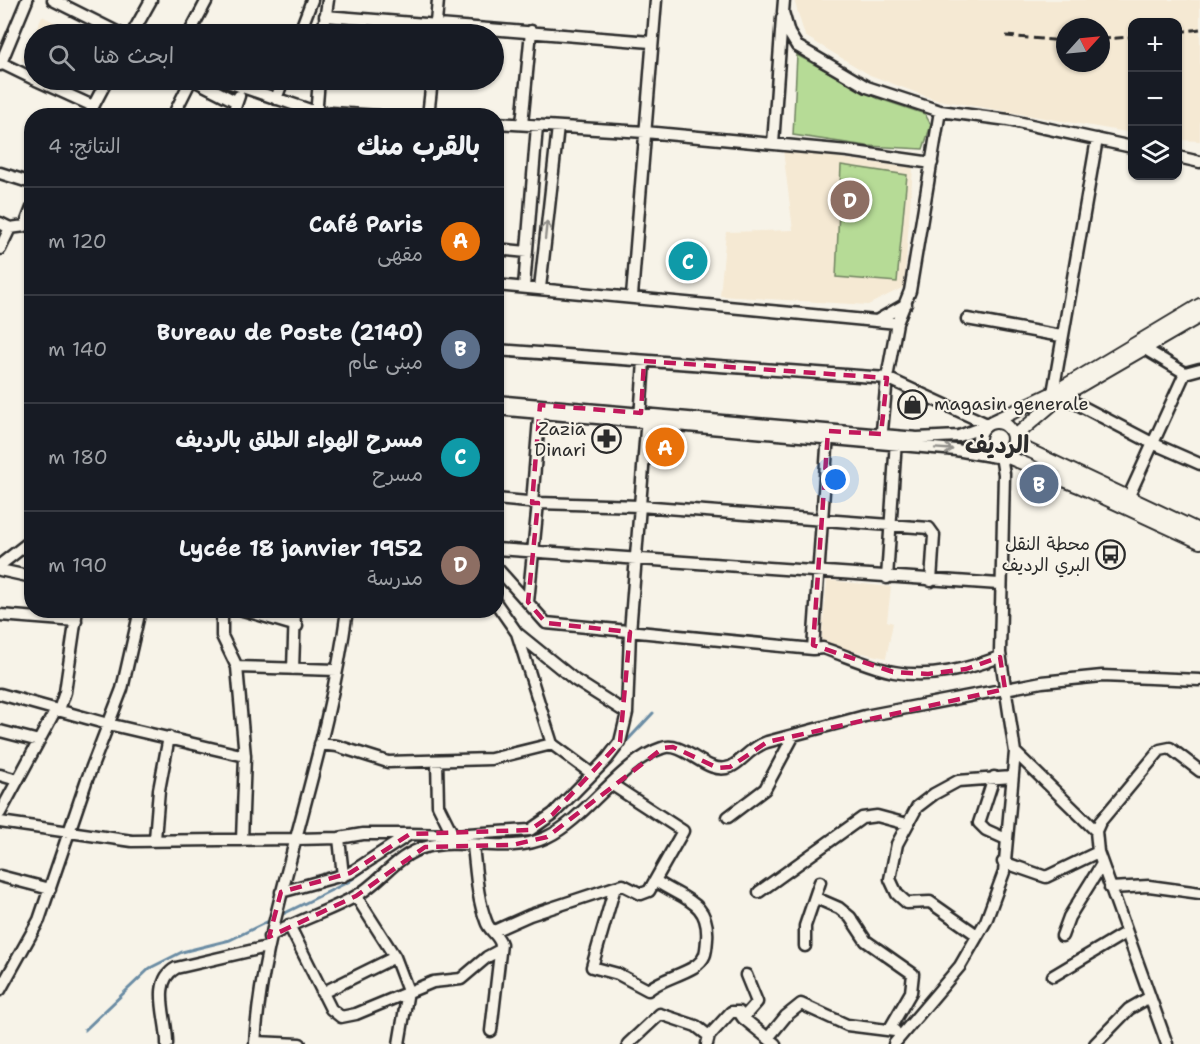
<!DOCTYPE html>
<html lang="ar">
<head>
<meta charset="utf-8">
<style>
  body { margin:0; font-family:"Shantell Sans","Playpen Sans Arabic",sans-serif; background:#20242c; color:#f1f3f6; direction:rtl }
  .controls { position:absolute; right:18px; top:18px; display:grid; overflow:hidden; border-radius:12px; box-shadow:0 2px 4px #0004 }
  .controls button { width:54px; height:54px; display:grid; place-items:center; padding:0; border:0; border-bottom:2px solid #363941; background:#171b24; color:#f1f3f6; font:30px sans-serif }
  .compass { position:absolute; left:1056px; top:18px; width:54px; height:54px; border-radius:50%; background:#171b24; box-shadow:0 2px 4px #0004; rotate:63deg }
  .you { position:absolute; left:836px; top:480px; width:21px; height:21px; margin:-15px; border:4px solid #fff; border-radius:50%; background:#1a73e8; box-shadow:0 0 0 9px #1a73e833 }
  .badge { display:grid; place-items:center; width:39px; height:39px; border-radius:50%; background:#2563eb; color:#fff; font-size:20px; font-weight:700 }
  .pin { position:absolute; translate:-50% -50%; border:3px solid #fff; box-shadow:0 2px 6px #0006 }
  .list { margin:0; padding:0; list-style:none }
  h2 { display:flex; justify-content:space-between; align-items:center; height:78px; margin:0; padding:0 24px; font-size:26px }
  h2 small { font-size:20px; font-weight:400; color:#9ea1a6 }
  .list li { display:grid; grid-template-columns:39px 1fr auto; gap:18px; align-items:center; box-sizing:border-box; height:108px; padding:0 24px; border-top:2px solid #363941 }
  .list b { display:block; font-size:22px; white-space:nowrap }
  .list p { margin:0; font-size:20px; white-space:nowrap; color:#9ea1a6 }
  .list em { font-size:20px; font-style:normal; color:#9ea1a6 }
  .icon { flex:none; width:33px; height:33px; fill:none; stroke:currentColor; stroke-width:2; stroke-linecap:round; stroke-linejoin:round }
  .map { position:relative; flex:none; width:1200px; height:1044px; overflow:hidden; direction:ltr }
  .search { position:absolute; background:#171b24; box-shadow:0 2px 4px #0004; left:24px; top:24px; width:480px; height:66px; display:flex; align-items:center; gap:15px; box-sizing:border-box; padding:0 21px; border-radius:33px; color:#9ea1a6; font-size:22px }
  .panel { position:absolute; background:#171b24; box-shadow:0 2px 4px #0004; left:24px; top:108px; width:480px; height:510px; border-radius:24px; direction:rtl }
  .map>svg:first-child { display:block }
  .built { fill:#f5e9d3; fill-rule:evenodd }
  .green { fill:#b6db96; stroke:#708360; stroke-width:1.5 }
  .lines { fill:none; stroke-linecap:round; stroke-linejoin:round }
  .stream { stroke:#6b8ca4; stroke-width:3 }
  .minor-casing { stroke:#2b2b2b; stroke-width:15 }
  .major-casing { stroke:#2b2b2b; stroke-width:16 }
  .minor { stroke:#f7f3e8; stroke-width:10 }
  .major { stroke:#f7f3e8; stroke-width:12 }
  .rail { stroke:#2b2b2b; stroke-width:3; stroke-dasharray:9 4.5; stroke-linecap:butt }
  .oneway { stroke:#918f8a }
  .marked { fill:none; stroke:#c2185b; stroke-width:4.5; stroke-dasharray:12 8; stroke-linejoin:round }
  .labels { text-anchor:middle; stroke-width:4.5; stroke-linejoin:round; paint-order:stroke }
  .poi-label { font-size:18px; fill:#2b2b2b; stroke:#f7f3e8; text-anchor:end }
  .district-label { font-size:24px; font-weight:bold; fill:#2b2b2b; stroke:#f7f3e8 }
</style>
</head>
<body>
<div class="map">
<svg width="1200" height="1044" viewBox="0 0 1200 1044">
  <rect width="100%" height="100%" fill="#f7f3e8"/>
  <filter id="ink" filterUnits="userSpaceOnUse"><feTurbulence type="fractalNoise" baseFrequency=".0167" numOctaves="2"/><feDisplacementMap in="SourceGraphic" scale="12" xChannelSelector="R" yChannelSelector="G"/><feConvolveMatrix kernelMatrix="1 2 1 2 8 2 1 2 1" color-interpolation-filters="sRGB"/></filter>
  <g filter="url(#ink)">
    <path class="built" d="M794,0H1200V141L1178,140V22H1132V133L933,99L870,75L805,36ZM1065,27H1101V63H1065Z
      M42,16L77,34H34V66L22,60Z
      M783,150L913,168L904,287L868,305L720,296L726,232L793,230Z
      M827,580L891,587L887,621L893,623L886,658L821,644Z"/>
    <path class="green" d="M797,55L877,98L925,114L931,125L923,149L867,146L793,135Z
      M841,165L907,175L897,282L836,277Z"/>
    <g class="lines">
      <path class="stream" d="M623,745L653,713
        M534,833L540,831L550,822
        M408,841L422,839
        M279,916L348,882L375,863
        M85,1030L150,968L182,952L230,940L273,919"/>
      <defs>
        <path id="minor" d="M53,0L121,34
          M784,0L783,12L789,33L797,46L867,87L940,111L1008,120L1132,147
          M325,16L651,42
          M132,34L151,0
          M189,34L207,0
          M299,34L312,0
          M323,34L328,0
          M435,34L438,0
          M1,63L34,79
          M0,65L27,0
          M36,80L93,106
          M194,80L237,102
          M222,80L316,112L379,116
          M276,99L283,80
          M88,116L107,80
          M173,116L191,80
          M232,116L239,96
          M316,116L319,80
          M428,116L432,80
          M496,123L645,132L848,151L932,163
          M522,124L531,31
          M773,144L782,18
          M1178,157L1200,162
          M0,173L32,183
          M0,223L10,228L25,226L32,208
          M0,249L10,228
          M496,249L527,252
          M496,285L897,323
          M524,287L537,126
          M540,288L558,127
          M632,296L656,0
          M967,319L1061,336
          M878,320L906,304
          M1145,349L1185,373L1200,369
          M496,350L887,378L987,424
          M1053,393L1097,139
          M1062,396L1152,443L1200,464
          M496,401L917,438L959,436L983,427
          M496,409L956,450L991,456
          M640,418L644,361
          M881,441L887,378L897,323L910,291L940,111
          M1128,498L1185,373
          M496,499L538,503L640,506L929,528L934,535L931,581
          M532,503L540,407
          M496,549L999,584
          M0,565L32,540
          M496,567L546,623L813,649L823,648C844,655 873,668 894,672C931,679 967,669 1000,657
          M0,570L32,577
          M887,578L896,440
          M528,602L538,503
          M222,610V636L237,667
          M243,610L297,626
          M0,615L76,621
          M813,649L828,434
          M293,669L295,610
          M0,694L108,724L245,756
          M59,710L65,692L77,610
          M627,713L630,632L647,417
          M0,731L39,741
          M320,744L337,746L388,762L491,759L552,744L517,633
          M552,744L591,773
          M1015,752L1096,831
          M437,761L438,805L453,835
          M0,775L17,780
          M994,777L979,823L986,830L1006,839
          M0,813L56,709
          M728,817L765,789L794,735
          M0,822L132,841L296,839L339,838L363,834H410
          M339,838L343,876
          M155,839L159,790L169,737
          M242,840L245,756L237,667L337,670
          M473,846C476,871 477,898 486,921C489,931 498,934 501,944L491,1031
          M1003,862L1046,877L1098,852
          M0,876L50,889
          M615,887L592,967L618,974L648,990C662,979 679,976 694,967C706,959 706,953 707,939C710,901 682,899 656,881
          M1110,888L1149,886L1200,893
          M281,892L350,873L410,834L453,835L530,830L553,814L607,759L620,742L627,713L575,680L517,633L496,603
          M759,892L862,818L877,816L907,824
          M356,896L395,957L408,991L399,1044
          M816,898L839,908L850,917L866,941L913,974L911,992L889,1030
          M289,925L331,1009L341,1017L356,1014L433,982L461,979L487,957L500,950
          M494,931L530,915L615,887L623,885L641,894L649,891L683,831L611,784
          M977,935L930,902L907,903L897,894L890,879L897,844L917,807L934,794L958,781L1012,777
          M1062,936L1069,917L1102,864
          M269,937C297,920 328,912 356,896C380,883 397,854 426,847C463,837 510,855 547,837C586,819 621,761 662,748C685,740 706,776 730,767C742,762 749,748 767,742L865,716L1042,682L1102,676L1200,680
          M805,946V926L820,882
          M1053,976L1125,933
          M0,990L39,920L86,782L122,689L140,610
          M322,993L395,957
          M743,1018L775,1044
          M768,1038L786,1016L801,1004L847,1025L895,1031
          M255,1042L300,1044
          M167,1044C168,1020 150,982 176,968L267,947
          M255,1044C259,973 278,907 296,838C316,763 337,687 347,610
          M628,1044L660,1014L696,1026L709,1036
          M707,1044L709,1036L731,1012H739L743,1018L757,1002L746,975
          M894,1044L960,966L986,921L1004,872L1015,752L1000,653L1004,474L1001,456
          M1095,1044L1129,1009L1150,997
          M1167,1044L1098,852L1096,831L1100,822L1160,750L1170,748L1200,771"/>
        <path id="major" d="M979 439a17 17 0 1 1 34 0a17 17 0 1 1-34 0Z
          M992,422L1053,393L1200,305
          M1013,438L1062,396L1200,316
          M1013,443L1200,531
          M1003,455L1081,487L1200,542"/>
      </defs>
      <use href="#minor" class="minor-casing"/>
      <use href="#major" class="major-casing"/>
      <use href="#minor" class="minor"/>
      <use href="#major" class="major"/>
      <path class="rail" d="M1178,32L1200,29
        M1006,36L1065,41
        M1101,39L1132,37"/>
    </g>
    <defs><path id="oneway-shaft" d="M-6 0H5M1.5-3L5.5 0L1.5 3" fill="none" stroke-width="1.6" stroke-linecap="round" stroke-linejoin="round" transform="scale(1.5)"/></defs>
    <g class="oneway">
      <use href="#oneway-shaft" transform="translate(546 230) rotate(-84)"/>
      <use href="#oneway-shaft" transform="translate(944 449) rotate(4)"/>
    </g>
  </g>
  <path class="marked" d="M644,361L887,378L881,434L828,431L813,645L893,672L928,674L966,669L1000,657L1005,689L767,742L730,767L718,768L673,747L663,748L547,837L512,845L425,847L356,896L269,937L281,892L350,873L410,834L530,830L553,814L620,742L630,632L546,623L528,602L538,503H532L540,405L641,413Z"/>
  <defs>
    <symbol id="shop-ring" viewBox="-11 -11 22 22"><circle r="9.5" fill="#f7f3e8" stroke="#2b2b2b" stroke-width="1.5"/><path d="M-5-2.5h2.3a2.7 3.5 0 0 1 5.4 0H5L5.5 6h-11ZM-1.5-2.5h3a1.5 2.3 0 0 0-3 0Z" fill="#2b2b2b"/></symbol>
    <symbol id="pharmacy-ring" viewBox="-11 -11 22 22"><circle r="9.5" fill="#f7f3e8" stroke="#2b2b2b" stroke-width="1.5"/><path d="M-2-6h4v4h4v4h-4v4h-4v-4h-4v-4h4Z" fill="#2b2b2b"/></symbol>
    <symbol id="bus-ring" viewBox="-11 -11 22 22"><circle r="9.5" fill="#f7f3e8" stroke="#2b2b2b" stroke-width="1.5"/><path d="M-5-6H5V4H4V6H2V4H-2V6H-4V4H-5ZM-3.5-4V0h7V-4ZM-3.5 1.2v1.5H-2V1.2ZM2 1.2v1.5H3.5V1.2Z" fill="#2b2b2b"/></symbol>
  </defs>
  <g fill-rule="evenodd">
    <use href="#shop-ring" x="896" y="388" width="33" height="33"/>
    <use href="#pharmacy-ring" x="590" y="422" width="33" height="33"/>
    <use href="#bus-ring" x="1094" y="538" width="33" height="33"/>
  </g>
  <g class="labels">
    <g class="poi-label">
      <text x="934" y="410" text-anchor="start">magasin generale</text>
      <text x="586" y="435">Zazia<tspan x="586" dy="21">Dinari</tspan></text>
      <text x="1090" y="550">محطة النقل<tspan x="1090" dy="21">البري الرديف</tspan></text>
    </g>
    <g class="district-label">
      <text x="997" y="453">الرديف</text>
    </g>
  </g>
</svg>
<div class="controls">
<button>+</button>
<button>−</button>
<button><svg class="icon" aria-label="layers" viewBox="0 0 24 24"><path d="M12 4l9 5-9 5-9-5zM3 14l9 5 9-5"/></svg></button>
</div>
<svg class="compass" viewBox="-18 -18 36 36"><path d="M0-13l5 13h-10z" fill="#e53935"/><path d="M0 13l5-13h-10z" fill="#9ea1a6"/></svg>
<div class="you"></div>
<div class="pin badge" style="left:665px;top:447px;background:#e8710a">A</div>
<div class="pin badge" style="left:1039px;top:484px;background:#5c6f8a">B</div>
<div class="pin badge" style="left:688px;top:261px;background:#0f9aa8">C</div>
<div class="pin badge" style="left:850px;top:200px;background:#8d6e63">D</div>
<div class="search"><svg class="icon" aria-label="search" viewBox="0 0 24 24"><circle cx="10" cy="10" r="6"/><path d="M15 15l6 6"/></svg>ابحث هنا</div>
<section class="panel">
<h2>بالقرب منك<small>النتائج: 4</small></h2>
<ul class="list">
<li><span class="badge" style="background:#e8710a">A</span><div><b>Café Paris</b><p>مقهى</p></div><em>120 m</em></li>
<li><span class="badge" style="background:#5c6f8a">B</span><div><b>Bureau de Poste (2140)</b><p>مبنى عام</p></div><em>140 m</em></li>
<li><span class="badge" style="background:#0f9aa8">C</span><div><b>مسرح الهواء الطلق بالرديف</b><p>مسرح</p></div><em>180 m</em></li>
<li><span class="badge" style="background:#8d6e63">D</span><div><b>Lycée 18 janvier 1952</b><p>مدرسة</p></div><em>190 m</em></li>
</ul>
</section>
</div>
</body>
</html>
